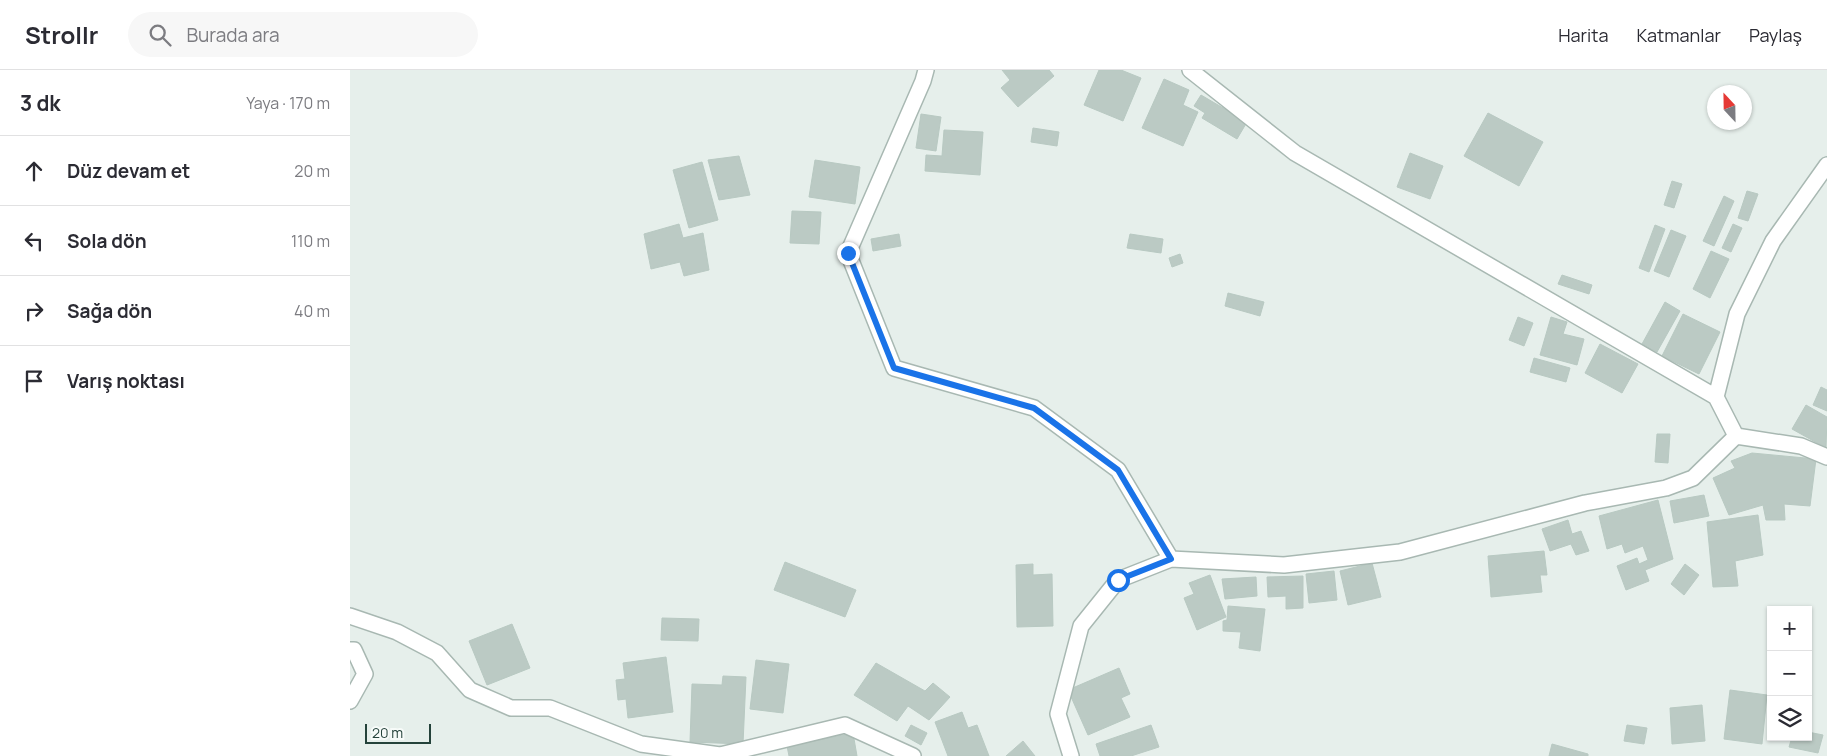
<!DOCTYPE html>
<html lang="tr">
<head>
<meta charset="utf-8">
<style>
  body { margin:0; font-family:Manrope,sans-serif; background:#f7f7f7; color:#2b2b33 }
  .controls { position:absolute; right:15px; bottom:15px; display:grid; overflow:hidden; border-radius:0px; box-shadow:0 1px 4px #0004 }
  .controls button { width:45px; height:45px; display:grid; place-items:center; padding:0; border:0; border-bottom:1px solid #e1e1e2; background:#fff; color:#2b2b33; font:25px sans-serif }
  .compass { position:absolute; left:1357px; top:15px; width:45px; height:45px; border-radius:50%; background:#fff; box-shadow:0 1px 4px #0004; rotate:338deg }
  .scale { position:absolute; left:15px; bottom:12px; width:66px; box-sizing:border-box; padding-left:5px; border:2px solid #24423a; border-top:0; font-size:14px; line-height:18px; white-space:nowrap; color:#24423a; -webkit-text-stroke:4px #f7fbf9; paint-order:stroke }
  .stop { position:absolute; width:15px; height:15px; margin:-11px; border:4px solid #1a73e8; border-radius:50%; background:#fff }
  .stop.end { background:#1a73e8; border-color:#fff; box-shadow:0 1px 5px #0008 }
  .list { margin:0; padding:0; list-style:none }
  h2 { display:flex; justify-content:space-between; align-items:center; height:65px; margin:0; padding:0 20px; font-size:21px }
  h2 small { font-size:16px; font-weight:400; color:#7c7c81 }
  .list li { display:grid; grid-template-columns:32px 1fr auto; gap:15px; align-items:center; box-sizing:border-box; height:70px; padding:0 20px; border-top:1px solid #e1e1e2 }
  .list b { display:block; font-size:19px; white-space:nowrap }
  .list em { font-size:16px; font-style:normal; color:#7c7c81 }
  .icon { flex:none; width:28px; height:28px; fill:none; stroke:currentColor; stroke-width:2; stroke-linecap:round; stroke-linejoin:round }
  .map { position:relative; flex:none; width:1477px; height:686px; overflow:hidden }
  header { display:flex; align-items:center; gap:30px; box-sizing:border-box; height:70px; padding:0 25px; background:#fff; border-bottom:1px solid #e1e1e2 }
  header strong { font-size:24px }
  nav { display:flex; gap:28px; margin-inline-start:auto; font-size:18px }
  .search { width:350px; height:45px; background:#f7f7f7; display:flex; align-items:center; gap:12px; box-sizing:border-box; padding:0 18px; border-radius:28px; color:#7c7c81; font-size:19px }
  main { display:flex }
  aside { flex:1; background:#fff }
  .map>svg:first-child { display:block }
  .building { fill:#bbcac4; stroke:#b8c9c2 }
  .lines { fill:none; stroke-linecap:round; stroke-linejoin:round }
  .street-casing { stroke:#a8b8b2; stroke-width:18 }
  .street { stroke:#fff; stroke-width:15 }
  .route { stroke:#1a73e8; stroke-width:6 }
</style>
</head>
<body>
<header>
<strong>Strollr</strong>
<div class="search"><svg class="icon" aria-label="search" viewBox="0 0 24 24"><circle cx="10" cy="10" r="6"/><path d="M15 15l6 6"/></svg>Burada ara</div>
<nav><a>Harita</a><a>Katmanlar</a><a>Paylaş</a></nav>
</header>
<main>
<aside>
<h2>3 dk<small>Yaya · 170 m</small></h2>
<ul class="list">
<li><svg class="icon" aria-label="ahead" viewBox="0 0 24 24"><path d="M12 20V5M6 11l6-6 6 6"/></svg><div><b>Düz devam et</b></div><em>20 m</em></li>
<li><svg class="icon" aria-label="left" viewBox="0 0 24 24"><path d="M17 20v-9H6M10 6l-5 5 5 5"/></svg><div><b>Sola dön</b></div><em>110 m</em></li>
<li><svg class="icon" aria-label="right" viewBox="0 0 24 24"><path d="M7 20v-9h11M14 6l5 5-5 5"/></svg><div><b>Sağa dön</b></div><em>40 m</em></li>
<li><svg class="icon" aria-label="arrive" viewBox="0 0 24 24"><path d="M6 21V4h12l-3 4 3 4H6"/></svg><div><b>Varış noktası</b></div></li>
</ul>
</aside>
<div class="map">
<svg width="1477" height="686" viewBox="0 0 1477 686">
  <rect width="100%" height="100%" fill="#e6efeb"/>
  <path class="building" d="M652,0H699L704,6L668,37L651,18L660,10Z
    M749,0H771L791,8L773,51L734,35Z
    M814,9L839,20L833,35L848,42L833,76L792,58Z
    M851,25L897,52L887,69L852,48L855,43L844,36Z
    M1138,43L1193,72L1169,116L1114,86Z
    M571,44L591,47L586,81L566,78Z
    M683,58L709,62L707,76L681,72Z
    M594,60L633,62L630,105L575,101L576,85L592,86Z
    M1060,83L1093,96L1080,129L1047,117Z
    M389,86L400,125L369,130L358,90Z
    M465,90L510,97L505,134L459,127Z
    M352,92L368,150L339,158L323,100Z
    M1322,111L1332,114L1324,138L1314,135Z
    M1397,121L1408,124L1398,151L1388,148Z
    M1374,126L1384,131L1364,176L1353,171Z
    M442,141L471,142L469,174L440,173Z
    M329,154L333,168L353,163L359,200L334,206L330,192L301,199L294,164Z
    M1383,154L1392,158L1381,182L1372,178Z
    M1305,155L1315,159L1299,202L1289,198Z
    M1321,160L1336,166L1319,207L1304,201Z
    M549,164L551,176L523,181L521,169Z
    M780,164L813,169L811,183L777,178Z
    M1361,181L1379,189L1360,228L1343,219Z
    M830,184L833,193L822,197L819,188Z
    M1212,205L1242,215L1239,224L1208,214Z
    M878,223L914,232L910,246L875,236Z
    M1315,232L1330,241L1307,282L1292,274Z
    M1333,244L1370,262L1349,304L1312,286Z
    M1168,247L1183,253L1174,276L1159,270Z
    M1201,247L1217,252L1213,264L1234,269L1227,295L1190,285Z
    M1250,274L1288,294L1272,323L1235,303Z
    M1184,288L1220,298L1216,312L1180,302Z
    M1471,317L1477,320V341L1463,335Z
    M1456,335L1477,347L1476,378L1442,359Z
    M1307,364H1320L1318,393L1305,392Z
    M1402,383L1466,389L1460,436L1434,434L1435,450H1416L1413,435L1379,445L1363,408L1385,398L1381,391Z
    M1354,425L1359,446L1324,453L1320,431Z
    M1308,430L1323,489L1295,500L1299,511L1276,520L1267,496L1287,488L1289,494L1298,490L1293,476L1275,483L1272,474L1257,479L1249,446Z
    M1408,445L1413,485L1385,491L1388,516L1363,517L1357,452Z
    M1218,450L1222,464L1231,461L1239,481L1226,485L1221,474L1200,481L1192,459Z
    M1194,481L1197,505H1190L1192,522L1141,527L1138,486Z
    M435,492L506,520L495,547L424,520Z
    M1022,493L1031,527L998,535L990,501Z
    M683,494V505L702,504L703,556L667,557L666,495Z
    M1335,494L1349,505L1334,525L1321,514Z
    M984,501L987,530L959,533L956,504Z
    M860,505L876,547L847,560L834,528L844,524L839,513Z
    M953,506V538L936,539V526L918,527L917,507Z
    M906,507L907,526L875,529L872,509Z
    M878,536L915,539L910,581L889,578L891,562L873,561V551L877,550Z
    M312,548L349,549L348,571L311,570Z
    M162,554L180,598L137,615L119,571Z
    M316,587L323,642L278,648L276,629L268,630L266,610L275,609L273,593Z
    M406,590L439,594L433,643L400,639Z
    M526,593L575,621L583,613L600,627L579,650L558,636L547,651L504,625Z
    M769,598L780,624L771,628L780,647L738,665L718,620Z
    M373,606L396,607L393,674L340,672L342,614L372,615Z
    M1380,620L1417,625L1412,674L1374,669Z
    M1352,635L1355,671L1322,674L1320,638Z
    M612,642L618,658L627,655L639,686H598L585,652Z
    M561,655L577,663L571,675L555,666Z
    M801,655L809,677L781,686H750L746,674Z
    M1277,655L1297,658L1294,674L1274,671Z
    M1458,662L1473,665L1468,683L1439,677L1442,667H1458Z
    M503,663L507,686H439L437,676Z
    M673,671L685,686H656Z
    M1202,674L1238,684V686H1199Z"/>
  <g class="lines">
    <defs>
      <path id="street" d="M576,0L573,11L498,183L544,298L684,338L768,400L821,489
        M840,0L945,83L1366,327
        M1477,95L1423,171L1387,244L1366,327L1386,366L1451,376L1477,387
        M0,546L47,562L87,583L120,620L161,638H200L291,674L370,685L495,655L563,686
        M0,580H4L15,604L0,631
        M721,686L708,644L731,556L768,510L821,489L934,495L1050,482L1235,433L1316,418L1343,408L1386,366"/>
    </defs>
    <use href="#street" class="street-casing"/>
    <use href="#street" class="street"/>
  </g>
  <g class="lines">
    <path class="route" d="M498,183L544,298L684,338L768,400L821,489L768,510"/>
  </g>
</svg>
<div class="controls">
<button>+</button>
<button>−</button>
<button><svg class="icon" aria-label="layers" viewBox="0 0 24 24"><path d="M12 4l9 5-9 5-9-5zM3 14l9 5 9-5"/></svg></button>
</div>
<svg class="compass" viewBox="-18 -18 36 36"><path d="M0-13l5 13h-10z" fill="#e53935"/><path d="M0 13l5-13h-10z" fill="#7c7c81"/></svg>
<div class="scale">20 m</div>
<div class="stop" style="left:768px;top:510px"></div>
<div class="stop end" style="left:498px;top:183px"></div>
</div>
</main>
</body>
</html>
